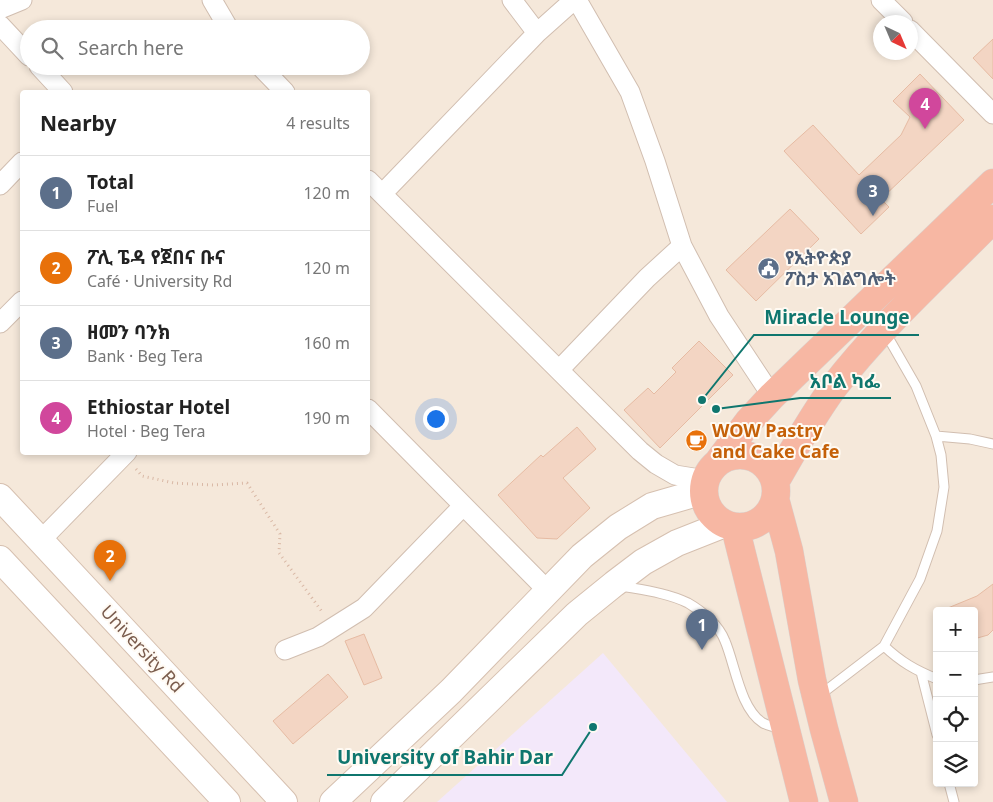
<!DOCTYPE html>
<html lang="en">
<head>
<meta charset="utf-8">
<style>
  body { margin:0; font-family:"Noto Sans","Noto Sans Ethiopic",sans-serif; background:#f6f6f6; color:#222 }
  .controls { position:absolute; right:15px; bottom:15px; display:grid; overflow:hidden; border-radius:5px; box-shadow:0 2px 8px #0003 }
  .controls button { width:45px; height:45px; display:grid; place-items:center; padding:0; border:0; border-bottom:1px solid #e0e0e0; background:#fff; color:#222; font:25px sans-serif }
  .compass { position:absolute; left:873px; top:15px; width:45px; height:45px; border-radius:50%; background:#fff; box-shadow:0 2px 8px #0003; rotate:136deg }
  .you { position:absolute; left:435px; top:418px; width:18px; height:18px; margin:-12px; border:4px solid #fff; border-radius:50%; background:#1a73e8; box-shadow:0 0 0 8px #1a73e833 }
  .badge { display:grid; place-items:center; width:32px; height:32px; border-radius:50%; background:#e76f51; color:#fff; font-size:16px; font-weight:700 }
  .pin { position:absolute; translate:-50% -41px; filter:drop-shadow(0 1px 2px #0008) }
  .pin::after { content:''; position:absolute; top:26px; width:18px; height:15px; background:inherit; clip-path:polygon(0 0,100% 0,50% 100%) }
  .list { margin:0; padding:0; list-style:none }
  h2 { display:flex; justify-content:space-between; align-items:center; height:65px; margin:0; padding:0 20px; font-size:21px }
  h2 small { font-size:16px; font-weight:400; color:#767676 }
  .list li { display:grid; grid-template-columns:32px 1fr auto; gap:15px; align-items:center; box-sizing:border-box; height:75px; padding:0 20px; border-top:1px solid #e0e0e0 }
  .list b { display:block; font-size:19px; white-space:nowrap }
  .list p { margin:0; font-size:16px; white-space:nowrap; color:#767676 }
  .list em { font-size:16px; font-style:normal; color:#767676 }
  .icon { flex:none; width:28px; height:28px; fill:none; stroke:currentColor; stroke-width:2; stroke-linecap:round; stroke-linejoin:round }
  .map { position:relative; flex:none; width:993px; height:802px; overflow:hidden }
  .search { position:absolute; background:#fff; box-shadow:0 2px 8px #0003; left:20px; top:20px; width:350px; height:55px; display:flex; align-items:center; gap:12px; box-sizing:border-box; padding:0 18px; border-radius:28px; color:#767676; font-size:19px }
  .panel { position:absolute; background:#fff; box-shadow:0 2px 8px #0003; left:20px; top:90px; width:350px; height:365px; border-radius:5px }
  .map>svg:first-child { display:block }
  .residential { fill:#f5e8da; fill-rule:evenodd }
  .education { fill:#f3e8fa }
  .building { fill:#f3d5c3; stroke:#e6bba3 }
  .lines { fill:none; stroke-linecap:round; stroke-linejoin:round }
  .lane-casing { stroke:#d1beb0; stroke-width:11 }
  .street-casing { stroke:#d1beb0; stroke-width:21 }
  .secondary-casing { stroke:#d6c0b0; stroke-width:28 }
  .highway-casing { stroke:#dad1cd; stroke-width:29 }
  .path { stroke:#d9b8a5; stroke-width:3; stroke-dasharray:1 4; stroke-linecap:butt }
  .lane { stroke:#fff; stroke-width:9 }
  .street { stroke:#fff; stroke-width:19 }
  .secondary { stroke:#fff; stroke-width:26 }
  .highway { stroke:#f7b7a3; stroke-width:28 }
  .labels { text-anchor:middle; stroke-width:4; stroke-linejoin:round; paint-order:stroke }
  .service-label { font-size:18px; font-weight:bold; fill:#4e5e75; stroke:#fffaf3; text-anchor:start }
  .food-label { font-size:18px; font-weight:bold; fill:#c56008; stroke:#fffaf3; text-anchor:start }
  .street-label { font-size:18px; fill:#7a5c4d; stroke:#fffaf3 }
  .leader { fill:none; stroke:#0f766e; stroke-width:2 }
  .callout-dot { fill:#0f766e; stroke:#fffaf3; stroke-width:2 }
  .callout-label { font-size:19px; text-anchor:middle; font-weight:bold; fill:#0f766e; stroke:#fffaf3; stroke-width:4; stroke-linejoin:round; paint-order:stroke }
</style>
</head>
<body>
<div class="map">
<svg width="993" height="802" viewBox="0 0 993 802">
  <rect width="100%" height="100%" fill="#fdf6ec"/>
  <path class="residential" d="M0,0H993V802H0ZM880,22H910V52H880ZM29,29H361V66H29ZM22,92H368V452H22ZM937,611H974V783H937Z"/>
  <path class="education" d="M603,653L727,802H437Z"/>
  <path class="building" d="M993,39V79L973,58Z
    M920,74L964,120L881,199L889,207L861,234L784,151L813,125L859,175L901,135L910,117L893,101Z
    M790,209L819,239L756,301L726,270Z
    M699,341L733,375L660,448L624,410L648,388L654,394L676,372L672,368Z
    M577,427L596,449L563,478L590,508L557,539L537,538L498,495L541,455L543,457Z
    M993,584V630L988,635L974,639V611L943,610L977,596Z
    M364,634L382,678L364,685L345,641Z
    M328,674L348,697L293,744L273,721Z"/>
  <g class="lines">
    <defs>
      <path id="lane" d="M936,436L970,439L993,444
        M621,586C643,590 668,593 688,603C702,611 719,625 725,641C735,664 740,709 763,723C769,726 776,727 781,730
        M884,646C901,662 915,670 937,679
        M921,672L937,735
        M974,680L993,677
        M820,695L884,646L920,579L937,531L944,487L941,455L936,436L916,386L885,332
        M949,783L954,802"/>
      <path id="street" d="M212,0L229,29
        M512,0L537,33
        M577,0L630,92L655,161L682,246L719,316L772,396
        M881,0L903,22
        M0,9L22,0
        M0,25L29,56
        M910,30L993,114
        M39,66L63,92
        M260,66L285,92
        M368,180L640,451L656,464L675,475L706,480
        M0,185L22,162
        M382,194L537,33L574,0
        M0,323L22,301
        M559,370L647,278L682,246
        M368,409L548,591
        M41,540L127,452
        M285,650L318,637L364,608L463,506"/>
      <path id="secondary" d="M0,497L284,802
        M0,559L227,802
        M333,802L451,691L582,556L618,527L652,506L704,491
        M384,802L577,614L614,584L643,562L677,543L725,524"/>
      <path id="highway" d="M704 491a36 36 0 1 1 72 0a36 36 0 1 1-72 0Z
        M719,461L749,421L772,396L993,183
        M775,482C793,451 811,418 833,388C880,327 939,274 993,219
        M775,499L789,551L812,680L824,729L844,802
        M735,527L804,802"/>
    </defs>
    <use href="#lane" class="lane-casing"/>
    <use href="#street" class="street-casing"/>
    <use href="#secondary" class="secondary-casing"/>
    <use href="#highway" class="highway-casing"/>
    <path class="path" d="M136,469L142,476L174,483L213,485L247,483L280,534L279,553L323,613"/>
    <use href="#lane" class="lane"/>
    <use href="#street" class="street"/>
    <use href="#secondary" class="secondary"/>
    <use href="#highway" class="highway"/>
  </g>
  <defs>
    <symbol id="civic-disc" viewBox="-11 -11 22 22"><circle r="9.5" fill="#5c6f8a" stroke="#fffaf3"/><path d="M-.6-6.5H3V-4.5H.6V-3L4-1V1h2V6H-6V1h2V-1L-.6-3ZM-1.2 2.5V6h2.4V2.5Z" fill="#fff"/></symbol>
    <symbol id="cafe-disc" viewBox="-11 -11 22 22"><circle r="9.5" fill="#e8710a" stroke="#fffaf3"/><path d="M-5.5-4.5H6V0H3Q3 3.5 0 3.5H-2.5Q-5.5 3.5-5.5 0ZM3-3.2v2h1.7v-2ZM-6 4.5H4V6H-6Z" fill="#fff"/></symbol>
  </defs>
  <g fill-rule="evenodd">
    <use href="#civic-disc" x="756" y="256" width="25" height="25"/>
    <use href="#cafe-disc" x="684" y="428" width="25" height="25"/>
  </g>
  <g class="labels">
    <g class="service-label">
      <text x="785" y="264">የኢትዮጵያ<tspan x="785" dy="21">ፖስታ አገልግሎት</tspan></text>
    </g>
    <g class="food-label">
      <text x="712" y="437">WOW Pastry<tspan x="712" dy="21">and Cake Cafe</tspan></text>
    </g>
    <g class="street-label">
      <text transform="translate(142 649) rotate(47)" y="6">University Rd</text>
    </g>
  </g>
  <path class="leader" d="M702 400L754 335H919M716 409L800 398H891M593 727L562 775H327"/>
  <g class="callout-dot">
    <circle cx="702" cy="400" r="5"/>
    <circle cx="716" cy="409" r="5"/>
    <circle cx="593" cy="727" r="5"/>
  </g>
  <g class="callout-label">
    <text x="837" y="324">Miracle Lounge</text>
    <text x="845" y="388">አቦል ካፌ</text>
    <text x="445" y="764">University of Bahir Dar</text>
  </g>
</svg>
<div class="controls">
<button>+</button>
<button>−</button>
<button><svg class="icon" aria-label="locate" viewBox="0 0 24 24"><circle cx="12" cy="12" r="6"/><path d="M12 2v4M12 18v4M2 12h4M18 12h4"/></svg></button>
<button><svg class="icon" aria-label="layers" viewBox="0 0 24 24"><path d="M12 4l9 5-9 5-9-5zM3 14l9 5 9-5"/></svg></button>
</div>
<svg class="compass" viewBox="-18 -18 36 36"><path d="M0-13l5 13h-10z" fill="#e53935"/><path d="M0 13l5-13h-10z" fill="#767676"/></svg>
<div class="you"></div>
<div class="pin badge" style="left:702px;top:650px;background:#5c6f8a">1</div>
<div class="pin badge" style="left:110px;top:581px;background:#e8710a">2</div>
<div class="pin badge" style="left:873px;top:216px;background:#5c6f8a">3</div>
<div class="pin badge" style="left:925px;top:129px;background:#d1479c">4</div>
<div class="search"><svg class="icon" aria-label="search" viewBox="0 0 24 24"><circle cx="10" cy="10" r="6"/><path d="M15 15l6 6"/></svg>Search here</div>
<section class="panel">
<h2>Nearby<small>4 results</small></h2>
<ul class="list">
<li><span class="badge" style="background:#5c6f8a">1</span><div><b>Total</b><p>Fuel</p></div><em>120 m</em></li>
<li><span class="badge" style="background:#e8710a">2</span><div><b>ፖሊ ፔዳ የጀበና ቡና</b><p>Café · University Rd</p></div><em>120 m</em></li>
<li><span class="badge" style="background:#5c6f8a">3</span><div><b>ዘመን ባንክ</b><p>Bank · Beg Tera</p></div><em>160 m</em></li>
<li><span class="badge" style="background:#d1479c">4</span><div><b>Ethiostar Hotel</b><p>Hotel · Beg Tera</p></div><em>190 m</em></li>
</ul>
</section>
</div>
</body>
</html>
